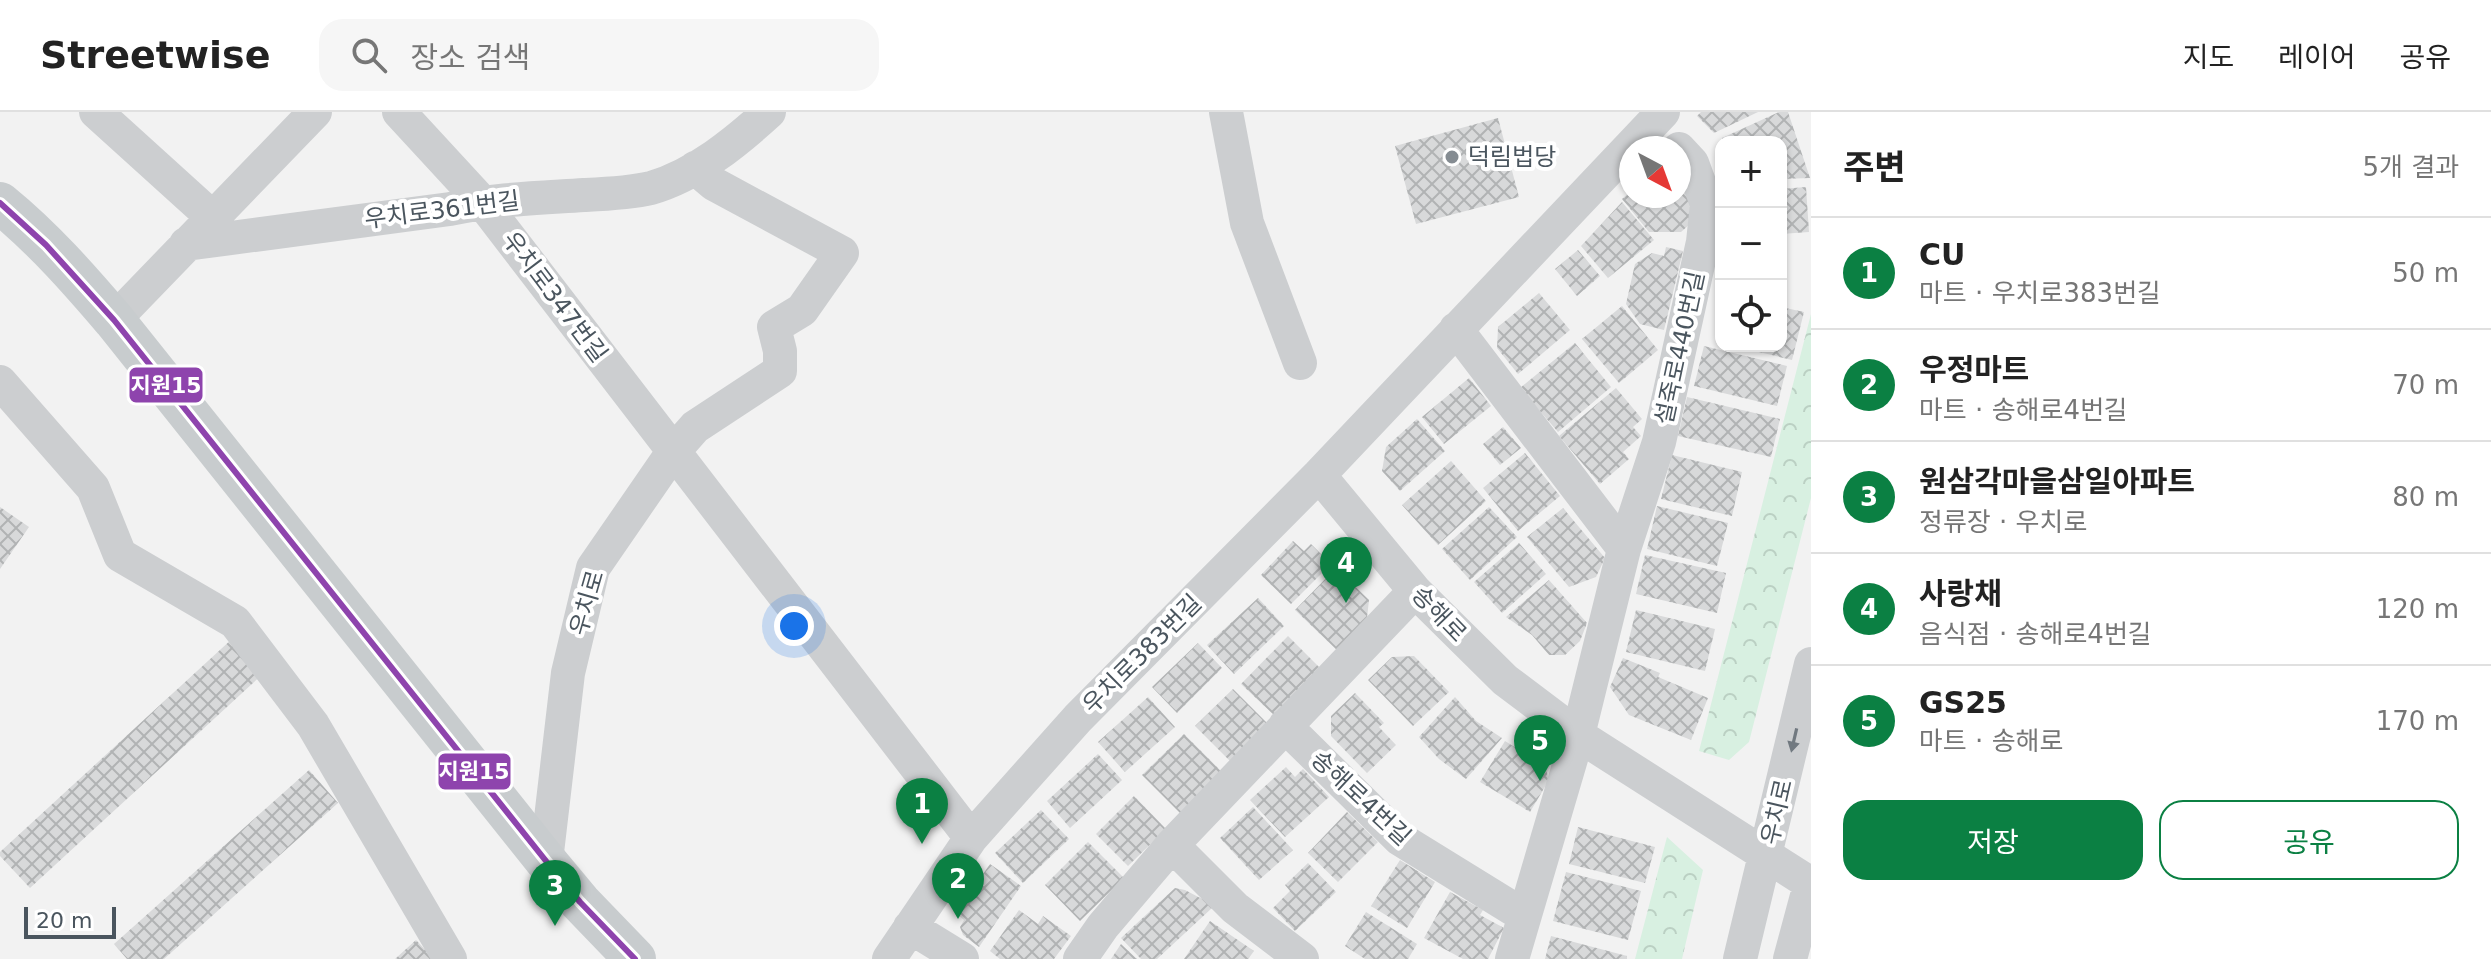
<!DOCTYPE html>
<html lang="ko">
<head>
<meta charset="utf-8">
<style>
  body { margin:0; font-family:"DejaVu Sans","Noto Sans KR",sans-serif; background:#f6f6f6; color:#222 }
  .controls { position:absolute; right:24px; top:24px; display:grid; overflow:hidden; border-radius:16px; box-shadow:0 2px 6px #0004 }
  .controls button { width:72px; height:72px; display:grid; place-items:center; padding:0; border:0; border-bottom:2px solid #e0e0e0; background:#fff; color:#222; font:40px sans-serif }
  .compass { position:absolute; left:1619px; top:24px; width:72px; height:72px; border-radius:50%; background:#fff; box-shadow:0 2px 6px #0004; rotate:139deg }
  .scale { position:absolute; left:24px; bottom:20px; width:92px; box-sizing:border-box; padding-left:8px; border:4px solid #4a555e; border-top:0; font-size:22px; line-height:28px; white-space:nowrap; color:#4a555e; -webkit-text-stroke:6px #fff; paint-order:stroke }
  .you { position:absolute; left:794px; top:514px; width:28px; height:28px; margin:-20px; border:6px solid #fff; border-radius:50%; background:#1a73e8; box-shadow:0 0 0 12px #1a73e833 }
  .badge { display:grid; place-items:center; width:52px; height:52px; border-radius:50%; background:#0b8043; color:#fff; font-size:26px; font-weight:700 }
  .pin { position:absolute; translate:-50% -66px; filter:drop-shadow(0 2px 4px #0008) }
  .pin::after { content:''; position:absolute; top:42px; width:28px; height:24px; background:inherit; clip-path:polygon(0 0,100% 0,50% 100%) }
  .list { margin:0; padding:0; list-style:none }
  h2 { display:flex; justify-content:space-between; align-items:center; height:104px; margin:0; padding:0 32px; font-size:34px }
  h2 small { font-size:26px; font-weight:400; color:#767676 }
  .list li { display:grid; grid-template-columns:52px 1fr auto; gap:24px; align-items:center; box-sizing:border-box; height:112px; padding:0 32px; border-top:2px solid #e0e0e0 }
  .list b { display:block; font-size:30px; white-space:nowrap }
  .list p { margin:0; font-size:26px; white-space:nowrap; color:#767676 }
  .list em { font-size:26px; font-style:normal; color:#767676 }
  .actions { display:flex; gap:16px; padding:24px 32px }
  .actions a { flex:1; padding:18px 0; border:2px solid #0b8043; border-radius:24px; text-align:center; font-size:28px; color:#0b8043 }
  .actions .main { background:#0b8043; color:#fff }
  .icon { flex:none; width:44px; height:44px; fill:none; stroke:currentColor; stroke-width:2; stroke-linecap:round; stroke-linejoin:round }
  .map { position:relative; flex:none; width:1811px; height:847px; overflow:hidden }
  header { display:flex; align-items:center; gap:48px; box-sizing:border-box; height:112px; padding:0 40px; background:#fff; border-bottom:2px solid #e0e0e0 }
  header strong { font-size:38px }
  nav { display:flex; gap:44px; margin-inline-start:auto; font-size:28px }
  .search { width:560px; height:72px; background:#f6f6f6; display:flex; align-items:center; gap:20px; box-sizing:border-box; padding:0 28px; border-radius:24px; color:#767676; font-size:30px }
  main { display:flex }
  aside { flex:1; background:#fff }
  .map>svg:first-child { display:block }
  .forest { fill:url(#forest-crowns) }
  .building { fill:url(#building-cross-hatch) }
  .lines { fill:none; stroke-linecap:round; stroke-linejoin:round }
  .minor { stroke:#ccced0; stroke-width:34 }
  .major { stroke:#c8ccce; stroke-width:42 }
  .bus-1-casing { stroke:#fff; stroke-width:12 }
  .bus-1 { stroke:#8e44ad; stroke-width:6 }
  .oneway { fill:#717980 }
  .poi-dot { fill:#858c92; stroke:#fff; stroke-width:3 }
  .labels { text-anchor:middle; stroke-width:8; stroke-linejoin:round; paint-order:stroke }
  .poi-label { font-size:24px; fill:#4a555e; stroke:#fff; text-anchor:start }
  .street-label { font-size:24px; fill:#4a555e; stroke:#fff }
  .line-badge { stroke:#fff; stroke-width:3 }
  .badge-label { font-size:22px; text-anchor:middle; font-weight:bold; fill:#fff }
</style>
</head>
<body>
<header>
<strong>Streetwise</strong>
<div class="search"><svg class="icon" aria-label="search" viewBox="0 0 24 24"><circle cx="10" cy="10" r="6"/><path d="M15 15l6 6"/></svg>장소 검색</div>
<nav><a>지도</a><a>레이어</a><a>공유</a></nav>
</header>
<main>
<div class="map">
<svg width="1811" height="847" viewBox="0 0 1811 847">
  <defs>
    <pattern id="forest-crowns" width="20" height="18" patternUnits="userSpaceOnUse" patternTransform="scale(2)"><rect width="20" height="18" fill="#d8f0e1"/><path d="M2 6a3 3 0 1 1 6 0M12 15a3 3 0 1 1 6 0" fill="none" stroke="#bbd0c3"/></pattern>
    <pattern id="building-cross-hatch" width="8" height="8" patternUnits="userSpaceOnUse" patternTransform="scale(2)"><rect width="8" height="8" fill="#d8d9da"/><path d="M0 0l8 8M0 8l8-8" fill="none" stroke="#b1b3b4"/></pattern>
  </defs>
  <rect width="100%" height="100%" fill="#f2f2f2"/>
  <path class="forest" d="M1811,202V386L1749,630L1729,648L1699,639Z
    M1667,725L1703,758L1682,847H1635Z"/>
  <path class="building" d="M1701,0H1758L1714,21L1697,4Z
    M1779,0H1788L1810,66L1781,67V30H1723L1722,26Z
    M1498,6L1519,85L1416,112L1395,34Z
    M1679,67L1693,83L1690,112L1681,120H1649L1622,87L1631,79V84H1679Z
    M1806,75L1809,120L1781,122V77Z
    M1622,90L1654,128L1608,166L1581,134Z
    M1666,135L1683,139L1664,218L1640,212L1626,192L1635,152L1652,141L1664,144Z
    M1578,138L1600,164L1577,184L1555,157Z
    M1539,181L1570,218L1518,262L1497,236L1498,215Z
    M1622,194L1658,238L1619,271L1582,227Z
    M1781,195L1804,200L1792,248L1738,235L1781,234Z
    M1575,231L1611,275L1558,320L1520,276Z
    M1704,234L1787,254L1777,294L1694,274Z
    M1469,266L1491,294L1444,332L1422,305Z
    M1616,276L1642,307L1633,315L1641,324L1623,340L1629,347L1600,372L1559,324Z
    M1687,285L1780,307L1771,345L1678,324Z
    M1417,307L1445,339L1400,379L1382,359L1386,335Z
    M1503,315L1521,336L1500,353L1483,332Z
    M1525,341L1560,384L1518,419L1483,376Z
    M1672,343L1742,360L1732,404L1661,387Z
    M1451,349L1486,389L1438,433L1402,393Z
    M1657,394L1728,411L1717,454L1647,437Z
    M0,395L29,415L0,457Z
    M1489,395L1517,425L1470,468L1442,437Z
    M1563,396L1605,446L1596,465L1569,475L1527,425Z
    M1293,429L1304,439L1311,432L1331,452L1291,492L1261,463Z
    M1519,431L1546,462L1502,501L1474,470Z
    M1645,443L1726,461L1717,501L1636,482Z
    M1336,456L1369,488L1366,515L1340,541L1295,498Z
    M1549,468L1587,511L1580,529L1565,543H1549L1532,523L1506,505Z
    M1258,486L1284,514L1234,562L1207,533Z
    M1636,498L1715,517L1705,559L1626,540Z
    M1288,524L1321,557L1275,604L1241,572Z
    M233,526L265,560L30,776L0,744V740Z
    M1198,531L1222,556L1177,601L1152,575Z
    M1414,544L1449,580L1413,614L1368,568L1392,545Z
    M1623,546L1660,561L1658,565L1708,586L1691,628L1629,603L1610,575Z
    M1233,577L1269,613L1231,650L1195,614Z
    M1355,581L1384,611L1379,615L1396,633L1367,661L1331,624V604Z
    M1148,585L1175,615L1125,660L1098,630Z
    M1455,585L1476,609L1502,626L1466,667L1439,647L1419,625Z
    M1184,622L1222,660L1180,701L1142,663Z
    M1505,629L1545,654L1549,668L1530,700L1480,670Z
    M1098,642L1122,668L1070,716L1047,689Z
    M1286,655L1295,665L1303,657L1329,685L1285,725L1250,688Z
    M309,658L338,691L164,847H127L114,832Z
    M1134,684L1166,717L1128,754L1096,722Z
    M1253,695L1293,738L1259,768L1220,726Z
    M1041,698L1069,727L1023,771L995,741Z
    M1347,700L1378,730L1338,770L1308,741Z
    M1578,715L1655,735L1645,771L1569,752Z
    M1088,730L1124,766L1080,809L1045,773Z
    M1400,748L1435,770L1407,816L1371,794Z
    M1308,751L1336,780L1295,819L1273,796L1290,779L1285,773Z
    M990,752L1021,774L979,835L963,823L960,815L964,808L956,801Z
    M1566,760L1641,779L1628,828L1553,809Z
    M1175,776L1185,778L1206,789L1212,796L1157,847H1141L1121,826Z
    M1450,780L1483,798L1480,803L1504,816L1488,847H1463L1424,826Z
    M1019,798L1038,812L1043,804L1071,824L1054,847H1000L990,839Z
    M1366,800L1417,832L1408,847H1365L1345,834Z
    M1210,809L1254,839L1248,847H1184Z
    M1551,824L1627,844V847H1545Z
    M416,828L434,847H395Z
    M1121,832L1137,847H1111Z"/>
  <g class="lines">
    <path class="minor" d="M96,0L212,105
      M399,0L482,90L971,726
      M1226,0L1247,111L1300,251
      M186,132L450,97C494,87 539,86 584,83C606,82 630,81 651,76C696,63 736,30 769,0
      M114,208L315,0
      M1456,217L1624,437
      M0,270L93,376L120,443L235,510L313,613L450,847
      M1319,363L1415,479L1505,568L1578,623L1811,772
      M1285,614L1400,727L1523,803
      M1172,733L1235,796L1302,847
      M546,749L568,561L593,456L673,340L695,315L780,259V239L774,215L802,198L842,141L714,72L695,56
      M910,815L962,847
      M889,847L971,726L1078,606L1319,363L1663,0
      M1080,847L1103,814L1172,733L1415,479
      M1512,847L1578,623L1624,437L1659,330L1703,130L1707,92L1692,51L1679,37
      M1740,847L1811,552
      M1790,847L1811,769"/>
    <path class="major" d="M0,91C43,126 79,167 114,208L546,749L580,790L635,847"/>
    <defs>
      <path id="bus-1" d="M0,91L46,133L114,208L546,749L580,790L635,847"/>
    </defs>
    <use href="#bus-1" class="bus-1-casing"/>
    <use href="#bus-1" class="bus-1"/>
  </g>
  <defs><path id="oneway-solid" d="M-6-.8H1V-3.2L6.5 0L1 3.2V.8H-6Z" transform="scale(2)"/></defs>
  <use class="oneway" href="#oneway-solid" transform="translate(1794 628) rotate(103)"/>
  <circle class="poi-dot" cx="1452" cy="45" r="8"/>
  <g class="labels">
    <g class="poi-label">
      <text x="1468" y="53">덕림법당</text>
    </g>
    <g class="street-label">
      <text transform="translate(442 98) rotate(-7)" y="8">우치로361번길</text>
      <text transform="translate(555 185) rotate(53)" y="8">우치로347번길</text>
      <text transform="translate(1680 236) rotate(-78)" y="8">설죽로440번길</text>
      <text transform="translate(587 491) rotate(-74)" y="8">우치로</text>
      <text transform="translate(1439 502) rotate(46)" y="8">송해로</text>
      <text transform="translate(1142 542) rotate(-45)" y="8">우치로383번길</text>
      <text transform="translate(1361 686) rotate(43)" y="8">송해로4번길</text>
      <text transform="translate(1777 700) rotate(-77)" y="8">우치로</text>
    </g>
  </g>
  <g class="line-badge">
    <rect x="128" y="254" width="76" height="38" rx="8" fill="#8e44ad"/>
    <rect x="437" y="640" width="75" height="39" rx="8" fill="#8e44ad"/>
  </g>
  <g class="badge-label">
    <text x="166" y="281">지원15</text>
    <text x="474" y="667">지원15</text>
  </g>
</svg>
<div class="controls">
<button>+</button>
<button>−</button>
<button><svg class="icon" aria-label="locate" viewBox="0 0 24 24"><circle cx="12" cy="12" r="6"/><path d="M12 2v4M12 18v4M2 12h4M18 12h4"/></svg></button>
</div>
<svg class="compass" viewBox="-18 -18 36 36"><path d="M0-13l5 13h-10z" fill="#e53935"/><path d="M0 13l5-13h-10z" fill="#767676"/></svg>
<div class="scale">20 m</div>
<div class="you"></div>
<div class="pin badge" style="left:922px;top:732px">1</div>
<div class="pin badge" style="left:958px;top:807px">2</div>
<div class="pin badge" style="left:555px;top:814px">3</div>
<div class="pin badge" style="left:1346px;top:491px">4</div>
<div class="pin badge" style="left:1540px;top:669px">5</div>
</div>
<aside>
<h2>주변<small>5개 결과</small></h2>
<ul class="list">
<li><span class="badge">1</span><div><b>CU</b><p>마트 · 우치로383번길</p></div><em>50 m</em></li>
<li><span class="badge">2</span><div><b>우정마트</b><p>마트 · 송해로4번길</p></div><em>70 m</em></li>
<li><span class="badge">3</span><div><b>원삼각마을삼일아파트</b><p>정류장 · 우치로</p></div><em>80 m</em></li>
<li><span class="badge">4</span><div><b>사랑채</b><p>음식점 · 송해로4번길</p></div><em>120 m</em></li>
<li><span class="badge">5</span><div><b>GS25</b><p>마트 · 송해로</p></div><em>170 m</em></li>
</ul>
<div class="actions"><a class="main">저장</a><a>공유</a></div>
</aside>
</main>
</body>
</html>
